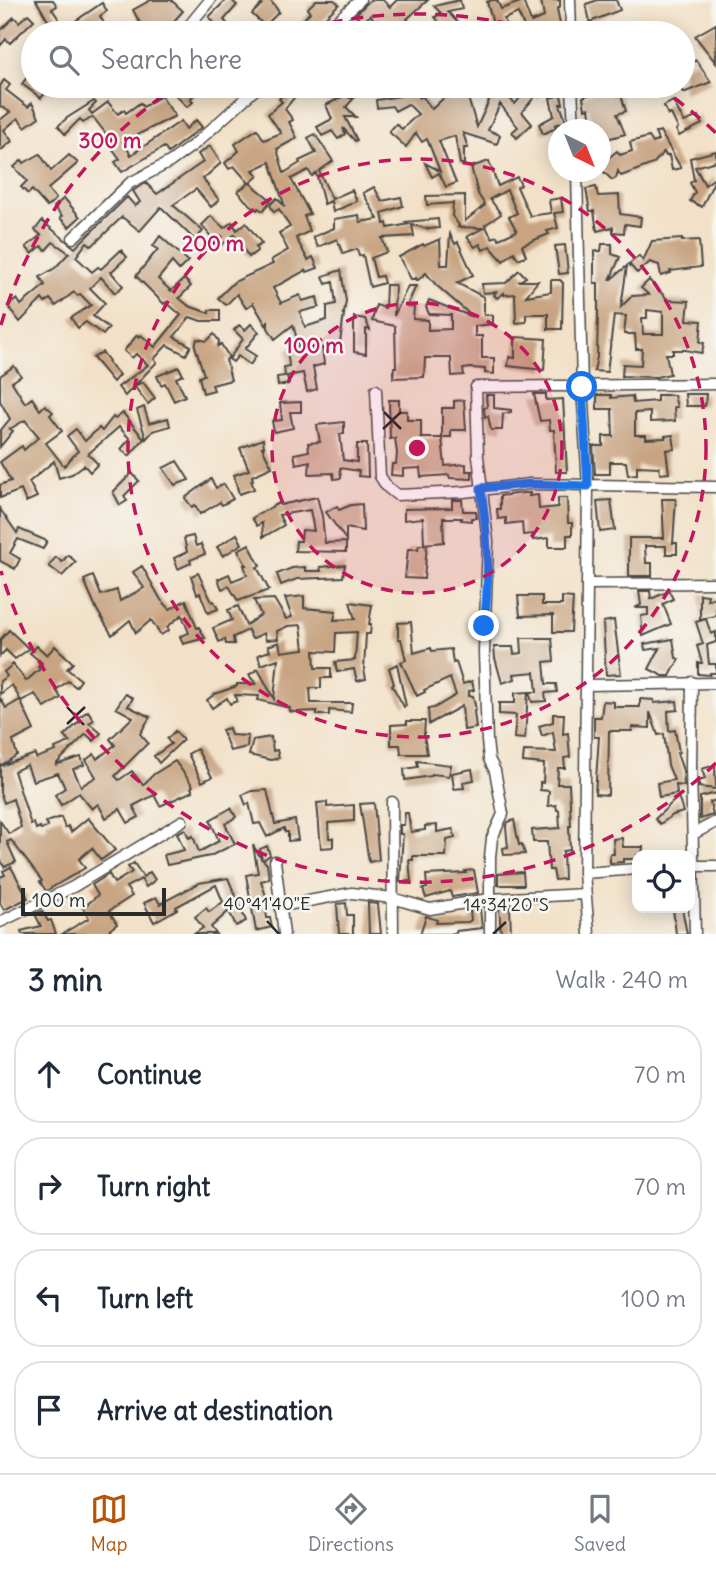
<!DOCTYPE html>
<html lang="en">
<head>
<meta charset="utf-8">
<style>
  body { margin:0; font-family:Delius,sans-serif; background:#f2f2f3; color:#1f2937 }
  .controls { position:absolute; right:21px; bottom:21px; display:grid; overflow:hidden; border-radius:14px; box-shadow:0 4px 18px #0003 }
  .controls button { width:63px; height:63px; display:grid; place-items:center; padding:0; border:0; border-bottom:2px solid #e0e1e3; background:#fff; color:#1f2937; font:35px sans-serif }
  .compass { position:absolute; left:548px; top:119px; width:63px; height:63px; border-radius:50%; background:#fff; box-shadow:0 4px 18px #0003; rotate:137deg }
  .scale { position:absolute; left:21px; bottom:18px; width:145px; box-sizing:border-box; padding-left:7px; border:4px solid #2b2b2b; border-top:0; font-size:19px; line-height:24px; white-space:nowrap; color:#2b2b2b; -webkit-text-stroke:5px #f6f6f2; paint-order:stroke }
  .stop { position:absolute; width:21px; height:21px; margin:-16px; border:5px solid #1a73e8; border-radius:50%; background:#fff }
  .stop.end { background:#1a73e8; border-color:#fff; box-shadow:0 2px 7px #0008 }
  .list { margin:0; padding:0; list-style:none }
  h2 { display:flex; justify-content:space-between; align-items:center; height:91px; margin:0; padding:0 28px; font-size:30px }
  h2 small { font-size:23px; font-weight:400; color:#747a83 }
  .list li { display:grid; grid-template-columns:46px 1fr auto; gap:21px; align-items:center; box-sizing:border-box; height:98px; margin:0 14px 14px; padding:0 14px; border:2px solid #e0e1e3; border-radius:28px }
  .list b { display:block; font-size:26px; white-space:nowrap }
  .list em { font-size:23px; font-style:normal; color:#747a83 }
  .icon { flex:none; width:38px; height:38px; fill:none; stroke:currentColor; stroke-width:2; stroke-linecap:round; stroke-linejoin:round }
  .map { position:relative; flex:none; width:716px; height:934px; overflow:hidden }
  .search { position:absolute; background:#fff; box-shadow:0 4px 18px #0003; left:21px; right:21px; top:21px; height:77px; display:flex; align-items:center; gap:18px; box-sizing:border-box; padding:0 24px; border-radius:38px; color:#747a83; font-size:26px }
  .sheet { height:539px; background:#fff }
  nav { display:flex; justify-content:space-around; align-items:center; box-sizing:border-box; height:98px; border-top:2px solid #e0e1e3; background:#fff; font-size:19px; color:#747a83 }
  nav a { display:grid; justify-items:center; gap:4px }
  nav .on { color:#b45309 }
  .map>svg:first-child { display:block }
  .building { fill:#c8a482; fill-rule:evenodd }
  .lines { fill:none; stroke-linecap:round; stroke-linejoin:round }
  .minor-casing { stroke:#494643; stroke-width:13 }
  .minor { stroke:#fff; stroke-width:10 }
  .route { stroke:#1a73e8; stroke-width:9 }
  .ticks { fill:none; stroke:#2b2b2b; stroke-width:2.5 }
  .ring { fill:none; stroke:#c2185b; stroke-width:3.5; stroke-dasharray:12 9 }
  .ticks-label { font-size:18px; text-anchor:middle; fill:#2b2b2b; stroke:#f6f6f2; stroke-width:5; stroke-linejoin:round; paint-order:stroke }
  .centre { fill:#c2185b; stroke:#f6f6f2; stroke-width:3.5 }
  .ring-label { font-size:21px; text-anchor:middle; font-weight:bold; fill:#c2185b; stroke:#f6f6f2; stroke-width:5; stroke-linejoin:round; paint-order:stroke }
</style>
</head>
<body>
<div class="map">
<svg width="716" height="934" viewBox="0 0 716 934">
  <rect width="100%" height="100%" fill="#f6f6f2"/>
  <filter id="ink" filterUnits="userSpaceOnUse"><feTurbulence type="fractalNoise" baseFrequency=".0143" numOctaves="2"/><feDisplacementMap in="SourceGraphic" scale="14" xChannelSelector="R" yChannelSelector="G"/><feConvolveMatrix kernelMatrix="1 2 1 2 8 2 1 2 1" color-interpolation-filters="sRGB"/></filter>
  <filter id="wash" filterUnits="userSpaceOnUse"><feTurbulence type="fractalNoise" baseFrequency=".00686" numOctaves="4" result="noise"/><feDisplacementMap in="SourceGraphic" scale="28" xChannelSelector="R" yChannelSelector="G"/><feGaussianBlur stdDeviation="1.57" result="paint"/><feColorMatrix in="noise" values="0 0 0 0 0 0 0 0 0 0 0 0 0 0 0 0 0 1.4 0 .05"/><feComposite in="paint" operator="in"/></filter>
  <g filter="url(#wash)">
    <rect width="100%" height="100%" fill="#f2e1c8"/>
    <g id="blocks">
      <path class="building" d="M36,0H53L57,6L52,9L65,28L102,3L107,11L100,16L106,27L95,33H40L51,26Z
        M151,0H171L183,11L174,21L177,28L164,33H141L137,25L140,23L133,10Z
        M226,0H231L237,5L224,20L231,28L225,33H209L217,26L209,17Z
        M258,0H270L279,12L265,26L252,14L262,4Z
        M316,0H334L339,4L309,33H292L310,12L307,9Z
        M370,0H383L390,7L397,0H428L407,19L420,33H386L370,15L363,23L355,15Z
        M460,0L462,9L448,12L459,24L448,33H432L442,26L435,17L441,13L434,6Z
        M492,0H497L501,9L523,1L531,22L544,17L541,0H560V7L557,9L561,29L549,33H527L518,13L504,19L507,27L495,31L487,2Z
        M598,0H616L620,10L590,22L586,4Z
        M28,14L34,20L10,43L6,39L0,46V31L14,17L19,22Z
        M716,24V63L695,36Z
        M696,60L711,82L683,93V68Z
        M33,69V86H45L49,89L41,98L22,84Z
        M4,80L10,85L6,90L28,107L32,103L39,117L25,127L18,118L4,130L12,141L0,151V120L10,112L0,106V86Z
        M167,86H203L190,99L193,102L187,107Z
        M340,86H352L356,90L350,98H354L346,107L356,117H345L357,140L355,141L343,128L345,134L338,139L332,131L322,136L317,127L332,119L326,105L342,97L335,91Z
        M392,86H403L408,94L414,90L419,98L422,96L432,109L450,92L444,86H499L515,104L527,89L529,91L531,89L528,86H544L546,90L539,97L537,94L522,112L532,124L517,138L512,132L518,127L500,104L488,130L500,135L497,144L463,133L468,148H464V164H460L455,136L439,141L456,183L446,187L439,173L432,177L425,163L440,171L427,139L422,142L416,133L406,147L389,132L396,124L402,129L418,114L408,104L395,111L392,106L377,108L376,100L400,96ZM478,90L489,101L477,127L468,98Z
        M609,86H613L618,96L621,95L626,111L617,114L625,134L600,141V130H592L589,108L585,109L583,97Z
        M286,91L291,94L294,91L297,94L285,109L293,120L289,122L297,138L277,149L284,173L300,163L299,161L316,153L308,138L315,134L333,161L319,171L332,199L352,190L357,201L333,212L331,201L324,204L316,173L312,176L308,170L291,179L310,214L304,216L310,231L296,238L308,260L313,257L318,268L307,272L306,270L273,288L281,303L300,295L302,301L317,297L319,307L300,312L305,327L327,320V306L336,304L333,282L326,284L323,276L341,270L346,301L344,313L342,314H344L339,350L322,348L324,364L313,367L317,389L307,392L303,373L287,376L289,384L278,386L277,377L285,376L284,367L289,366L287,349L299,347L293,325L275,339L268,328V322L266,325L253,303L246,308L237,294L226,305L218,298L234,282L273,264L271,260L288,250L279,233L290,227L279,209L274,212L270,205L277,198L285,207L270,162L253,170L258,176L250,183L271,200L263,211L258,208L257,210L245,200L238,191L249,183L234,166L229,169L225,163L239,151L235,144L257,129L264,140L281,133L268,114L282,102L279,99Z
        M561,95L563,104H560L566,122L555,125L556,128L543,134L539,124L554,116L550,98Z
        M161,96L175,116L123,142L131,155L181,121L186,129L196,120L202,127L168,153L164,147L122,172L115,162L120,159L107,141L110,139L93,117L83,123L80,119L65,134L58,126L67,118L94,101L96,103L89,110L92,114L108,102L118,114L124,110L126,113L140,103L143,107Z
        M673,101L684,122L699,116L702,124L679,136L676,130L678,128L671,114L668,115L664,106Z
        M660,131L681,168L672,170L669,155L666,156L664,152L653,164L621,176L618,171L616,178L612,180L600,168V165L617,151L620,155L632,151L630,142L649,137L653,143L658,140L655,133Z
        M210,146L221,163L203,179L219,200L211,207L196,189L173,205L203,231L195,240L161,207L140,231L122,217L92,246L87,242L76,257L92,272L98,267L101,269L121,250L127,257L111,272L123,286L115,293L101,277L90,288L105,303L93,316L109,328L103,335L86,322L78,328L71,318L91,305L80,294L78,296L74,292L56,306L50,299L45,303L42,299L20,322L8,306L17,299L21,305L45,285L40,277L55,268L69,253L53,242L46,250L41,246L32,254L26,247L41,235L35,230L42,221L75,248L127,197L135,206L140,202L133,191L137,188L146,183L157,194L203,162L198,154Z
        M716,151V161L695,167L705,185L716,177L702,207L690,201L695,192L690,183L694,180L690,158Z
        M40,154L51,171L69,155L78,163L48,189L56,199L47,207L32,190L28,194L21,187L27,181L14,167L22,160L24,163Z
        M489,161L498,186L517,177L521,185L517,187L530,216L551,213L549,200L561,198L563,212L554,213L558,228L547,231L549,234L522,245L526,256L518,259L514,252L503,261L490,246L483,250L480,244L475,247L467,237L483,228L458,227L459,225L452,216L453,203L427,205L426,196L465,195V221L485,205L478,194L471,167ZM507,190L517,213L509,217L517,231L499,239L497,236L492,238L485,225L501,214L490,199Z
        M374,187L382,201L401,197L403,206L382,213L384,224L387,223L388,228L409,224L405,222L438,219L439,228L429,229L412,225L414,236L382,238L387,252L371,258L376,277L382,276L384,283L370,287L363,255L359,256L357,249L343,254L337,239L318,247L313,237L334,228V219L359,215L360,222L378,219L363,193Z
        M596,187L598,196L619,195L620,214L641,217L640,226L625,224L624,233L613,232V227L597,231L594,211H590L586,189Z
        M64,198L80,217L69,227L60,218L62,216L54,207Z
        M211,216L224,228L232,222L237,230L246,223L262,244L256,247L257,251L249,257L234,235L219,247L202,225Z
        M450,234L455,244L458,242L473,275L457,283L484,297V315H493V324L475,326V336H482V358H494V374L485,373V369L471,368L463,369L464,375L452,376L451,358H425L424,377L393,378L394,367H396L395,326L372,321L376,305L385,308L386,285H395L394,316L408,286H416L407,306L414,307L413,319L428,320V330L451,329V315L429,314L426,307L429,300L473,317L436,285L426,273L417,281L416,277V279H411L399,257L423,244L424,246L440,239L441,265H448Z
        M160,236L188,261L179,270L172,262L158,279L171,291L184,279L191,286L179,298L189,306L209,313V310H220V321H201L190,317L174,337L191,346L186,355L167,345L154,359L157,362L134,386L143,382L155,398L148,404L134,386L125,396L118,387L148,365L136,354L132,358L124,351L137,335L139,337L141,335L155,347L181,315L166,302L164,304L136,276L158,249L153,246Z
        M682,239V241L699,240L701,267L670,271L671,273L661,276L659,265L650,262L637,273L629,264L639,256L643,261L652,241Z
        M602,244H612V254L620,257L610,280L627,266L621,307L632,296L649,295L641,288L649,280L668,300L689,301L687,320L702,321L700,342L704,343L702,353L685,350H673V354H666L670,374L656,377L622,376L623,364L641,365L642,349H636L635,334H624L626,316L614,315L607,372L594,371L597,357L598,314V283H594V251H601ZM647,310L663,312V334H643L642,318H647Z
        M565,245L568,273L559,274L555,246Z
        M519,270L526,277L520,281H538L526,296L551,292V280H560L563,283L562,329H548V314H526V322L516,323L515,294L504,295V293L497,298L494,295L496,292L483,293L482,284L506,283Z
        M354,317L365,319L370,330L366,329V354L354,352Z
        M251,324L259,332L245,349L256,356L250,365L238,356L233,362L229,359L243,339L234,330L239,325L245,330Z
        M214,334L219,341L218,346L221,344L229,357L226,360L231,380L212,385L214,390L203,393L199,377L204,375L195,346L197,339L207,341Z
        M515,337L546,339L544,370L508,366L509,357L515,358Z
        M102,352L109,361L108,362L119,375L113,382L93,358Z
        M14,366L21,376L12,382L25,403L32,398L40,410L45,405L53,412L50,415L62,431L46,443L64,466L78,451L67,436L76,429L85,441L99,428L102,431L113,417L115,419L123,413L144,439L129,456L121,449L130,439L119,427L88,454L98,464L90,472L84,465L72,474L59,478L54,461L29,482L37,497L26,502L21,490L0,498V485L11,481L0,462L22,446L24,450L39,437L25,420L10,429L13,431L0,447V431L10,419L0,401V376Z
        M179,367L183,375L176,378L185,396L174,401L165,383L161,385L157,376Z
        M534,394H546V400L563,399L567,472H556L554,430H550L549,420L540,421Z
        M685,394H706L705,406H686Z
        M486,395H494V408L511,410V412L503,414L502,430H491L488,416L485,417L484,408L487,407Z
        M597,395H611V398L632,396L633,403L657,401V395H674L677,407H674L675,421L650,422V412L635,413V435H646V439L665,438V436L673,435L675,449L666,450L669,473L660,474L659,467L637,466V474L628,475L626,462H610V474H595L593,446H603V436H613L612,409H597Z
        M389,400H399V411H407V420H421V438H442L445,466L466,464V471H472V479L450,478L449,475L421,477L420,468L403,469V476L391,475L392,464H396L397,453L395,438L390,439Z
        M464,400L466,430H451V437H442V408H454V401Z
        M301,402V412H290L293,428L274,432L272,421L282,420L280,403Z
        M144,407L149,423L168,418L170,426L153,431L146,439L137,410Z
        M344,422V434H340L343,460L357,462V444H367L368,477L358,476L359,471L340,468L341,478L334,479L333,473L309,474L310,461L296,464L294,454L309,451L308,443L320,442L317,425Z
        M263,439L264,447H262L272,467L252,476L253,480H251L254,489L239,494L234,475L249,470L240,448Z
        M177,461L189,480L175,485L163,468Z
        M132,473L139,481L124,496L127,501L120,505L113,492Z
        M211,479L216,488L224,484L233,499L222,505L220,502L200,514L195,505L192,507L185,498Z
        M523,493H530L529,496L538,495L539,509L558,507V498H567L568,523H572V535H567V547H549V538L533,540V534L523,535L522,522L506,524V518L498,519L497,509H500V496Z
        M317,497L322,516L325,543L346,542V552L295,551L296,541H301L302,530L314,531L310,510L279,515L284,525L263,537L262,523L257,526L252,518L279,503L280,505Z
        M662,499H676L673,543H677V554H666V546H645L646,563H652V576H629V538H664Z
        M452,500H462L463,511H476L477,518H471V521L461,520L462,518H443L444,542L424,544L423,518L404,520V509L452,508Z
        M611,500L615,530L600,532L597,501Z
        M362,504L363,531L346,528V540L326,512L337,506L339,510L351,505Z
        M0,509L17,533L19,529L47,541L43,549L18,539L10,553L20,559L15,569L0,561Z
        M237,534L242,544L223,556L217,547Z
        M193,536L196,546L201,544L205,554L190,560L191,563L178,569L174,558L187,552L184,538Z
        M249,544L260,566L257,567L269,590L238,601L229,586L222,589L218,579L229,574L232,581L247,575L244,565H246L238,550Z
        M419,545H427L424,579L405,578L408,549H418Z
        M68,555L76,562L62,576L49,566L56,557L62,562Z
        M345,565L343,577L297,579L281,585L277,574L292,568L305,567V571H321L320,567Z
        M142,566L161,600L170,609L186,600L197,628L199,627L205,638L183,644L180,636L189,633L182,615L167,627L169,630L161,635L151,620L136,633L130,620L112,635L97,610L84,580L93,576L101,595L117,590L120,601L144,588L133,572Z
        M198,573L212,602L214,601L218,609L208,613L200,593L197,594L191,576Z
        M639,591H650L651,599L669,591L673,599L663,604L671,624L643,636L641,616L648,615V608H635L641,605Z
        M700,594L708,595L707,600L716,597V616L700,619Z
        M304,596V608L336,611L334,620L355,619L350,602L372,605L369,624H371L370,634H366L364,669L366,679L357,681L354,669L337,672L335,662L355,660L357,632L336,633L335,652L314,651L315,668H331V678H321V688H310L311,703H352L351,712L329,710V715H317V711L294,712L289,711L290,708L258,700L259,696L235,695L237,701L230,704L227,698L212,708L207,700L215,694L237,686V684H256L249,675L258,669L274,699L278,659L261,665L258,655L270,651L268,646L279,642L281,652L304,649L301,625L288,626L277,631L278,639L266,640L264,633L252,639L248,630L233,637L234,644H226L225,639L219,642L213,628L232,620L228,610L238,606L246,625L261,615L254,600L274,599L286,619L292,617L285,598Z
        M518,596H542V605H562V597L573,598L571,632H553V615L520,616Z
        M706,619L711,634L716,632V642L707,645L709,664H716V673H710V675L698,674V663H702L697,646L703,644L696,622Z
        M614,620L621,674L606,675L603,622Z
        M411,622L414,653L431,648L432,651L451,649L453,663L456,662L463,684L472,681L474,690L469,691V696H473L476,710L474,711L476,728L464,730L462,706L429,724L428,709L434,708L456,695L450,678L424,690L425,692L417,696L401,662L406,660L401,639H398V623Z
        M9,630L29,649L15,659L6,650L0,656V640Z
        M521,638H552L554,661L544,662L546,684H556L557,692L545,693L546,701L532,702L529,692H537L535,672L514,674L515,679L502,683L495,658L494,647H513L514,654L522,653Z
        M673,639L676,658L679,659L670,676H663L649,669L660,648L645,650L644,644Z
        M37,646L47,655L55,646L73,663L67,669L81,680L76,687L68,681L56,690L61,698L45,708L35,694L21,701L12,685L0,694V681L7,676L4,672L13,664L26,681L40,669L38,667L42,663L30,653Z
        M397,664L406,706L404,707L392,685L394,684L389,668Z
        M528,692L525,739L514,738L516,715L499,714V703H515V693Z
        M125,694L133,698L128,706L150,717L140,734L148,743L115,776L119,780L132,771L143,785L154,774L175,761L193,786L191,788L193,791L160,806L154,795L133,806L139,817L128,823L120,809L106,818L98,804L92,809L79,793L61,805L55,795L65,788L58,773L33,781L27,765L14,771L31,825L34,823L36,829L40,827L41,830L48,827L46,822L61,817L65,828L68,826L71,832L88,818L115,850L101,860L92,848L79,859L85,868L46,891L40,882L42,881L11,840L7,842L16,862L4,867L0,858V821L9,834L21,827L13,799L4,803L0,792V766L35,754L36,758L56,751L55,748L70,742L64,736L80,721L78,718L88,711L94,720L89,723L101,733L94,741L86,734L55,765L81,757L84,765L73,769L81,786L96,777L86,760L94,754L97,759L115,745L110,739L133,717L116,708Z
        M0,698L6,708L20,700L34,730L13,741L17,755L0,766Z
        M640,699L654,700V703L677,701L678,710L668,711L669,731L675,730L679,752L677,753L683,771L684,786L676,785L677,794L659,797L657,783L674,780L668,765L664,734L658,735L650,712V728L632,727V731H609L608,795L595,794L599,737H594V717H601L603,701L614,702V707H640Z
        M553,714H564L563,734L568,733L570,757L564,758L565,768H558L557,784H569L571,826H569L570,850L563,851L564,879L555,880L553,870H549L547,842H533L532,830L560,828L559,810H557L556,805L548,806L549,791L540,790V782L543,783L544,764L523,762L524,751L556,752L553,732L542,736L539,726L553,722Z
        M407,721H425L424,735L427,754H401L400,745H391V725L407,724Z
        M229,728L231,735L248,736L247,747L230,751L222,730Z
        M175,731L183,740L159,763L154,756L171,744L167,739Z
        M271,737L273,751L277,750L279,758L271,760L249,755L253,740Z
        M197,749L212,777L202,782L188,754Z
        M417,761L451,765L449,776L432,774V776L405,780L404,769L418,767Z
        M715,765L716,789L699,787V781L705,779L702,769Z
        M472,769L474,780L463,782L464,788L454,789L452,773Z
        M267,790L275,824L295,820L298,840L288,841V832H285L284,828L267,837L260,823L254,824L249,803L246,805L242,795L252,791Z
        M716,793V800L710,802L713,815L700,819V797Z
        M678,797L683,812L673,815L660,824L655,819Z
        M327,802V807L354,805V821L328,823L329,838H333V847L321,848L317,803Z
        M374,803L379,860L369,862L360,804Z
        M231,808L236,817L225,824L235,844L210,856L167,865L164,855L184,850L177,833L185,829L189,838L193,836L199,852L219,841L210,820Z
        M405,813H408L411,832L425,830V826L437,825V832L453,829L455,838L447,840L446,856H413V860H409L411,881L400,882L403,834H400V825H404Z
        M514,820L519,845L522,844L525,854L504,855L503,848L508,847L506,827L508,822Z
        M622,838L623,847H643L642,855H637V859H623V862L610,863V854H614L613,839Z
        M253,845L262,860L260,849L267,846L270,855L263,860L267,864L269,879L261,881L268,902L265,903L267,918H270L272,927L256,931L246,875L258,873Z
        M134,863L143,877L150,872L155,880L146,887L141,879L126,887L132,896L109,911L117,924L104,934H62L89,918L83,908L98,895L92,885L109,874L114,883L132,872L128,867Z
        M11,867L28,898L4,910L0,903V877L5,875L3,871Z
        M474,870L478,893L452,897L450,891L426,898L423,889L427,888L426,875L466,873L465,871Z
        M523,872L524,885H498V874Z
        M228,878L246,921L236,926L229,911L211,927L216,934H194L203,928L195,917L206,908L209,912L223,902L216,885L176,907L177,909L154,922L144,903L156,897L160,904L199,883Z
        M346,903L347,915H353V934H339L337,904Z
        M368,903L378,904L381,934H369Z
        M499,906H510L511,934H501Z
        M673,908H682L687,934H676Z
        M480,909L482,928L456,931V933L449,934H420L426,916L437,920L436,923L468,922L471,920L470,910Z
        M42,911L48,921L51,920L56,934H22L21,931L41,926L35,914Z"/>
    </g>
  </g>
  <g filter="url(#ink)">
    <use href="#blocks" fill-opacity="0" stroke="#494643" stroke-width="2"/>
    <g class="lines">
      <defs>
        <path id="minor" d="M570,0L571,33
          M183,33L210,0
          M324,33L360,0
          M572,86L574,130
          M577,172L582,387L588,486L584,873L589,934
          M73,238L130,183L170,162L196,143L259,86
          M376,390L380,476L387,487L397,495L464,492L529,484L716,487
          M589,584L716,583
          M692,682L691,768L695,934
          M587,685L716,683
          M392,802L393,934
          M693,834L716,822
          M275,861L284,934
          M690,866H716
          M584,873L637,869
          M281,906L352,893L392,898L430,909L489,899L585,894
          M0,922L73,887L182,821
          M490,934V857L492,838L503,814L495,771L489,759L487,741L484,652L488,542L478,456L476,387L716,384"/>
      </defs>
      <use href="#minor" class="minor-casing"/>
      <use href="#minor" class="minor"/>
    </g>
  </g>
  <g class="lines" filter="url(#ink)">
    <path class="route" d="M484,626C490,575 488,539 481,488L529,484L588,486L582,387"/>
  </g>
  <path class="ticks" d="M384,412L401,429M383,429L401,412M67,707L84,725M67,724L85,707M267,921L279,934M493,934L506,922"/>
  <circle cx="417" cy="448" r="145" fill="#c2185b" fill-opacity=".12"/>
  <g class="ring">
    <circle cx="417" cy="448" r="145"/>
    <circle cx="417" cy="448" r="289"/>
    <path d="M716 763A434 434 0 0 1 1 571M1 325A434 434 0 0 1 177 86M290 33A434 434 0 0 1 544 33M657 86A434 434 0 0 1 716 133"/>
  </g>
  <g class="ticks-label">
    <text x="267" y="910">40°41'40"E</text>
    <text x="506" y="911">14°34'20"S</text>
  </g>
  <circle cx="417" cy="448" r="10" class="centre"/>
  <g class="ring-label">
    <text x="110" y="148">300 m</text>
    <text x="213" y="251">200 m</text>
    <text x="314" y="353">100 m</text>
  </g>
</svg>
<div class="controls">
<button><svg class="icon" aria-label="locate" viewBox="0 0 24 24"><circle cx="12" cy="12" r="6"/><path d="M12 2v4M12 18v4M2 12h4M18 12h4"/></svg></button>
</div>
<svg class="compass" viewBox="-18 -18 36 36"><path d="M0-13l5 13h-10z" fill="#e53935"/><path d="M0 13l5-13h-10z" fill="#747a83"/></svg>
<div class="scale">100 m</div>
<div class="stop" style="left:582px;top:387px"></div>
<div class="stop end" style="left:484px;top:626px"></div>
<div class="search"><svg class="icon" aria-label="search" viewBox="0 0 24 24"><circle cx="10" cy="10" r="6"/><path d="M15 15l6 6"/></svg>Search here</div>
</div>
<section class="sheet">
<h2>3 min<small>Walk · 240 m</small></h2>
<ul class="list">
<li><svg class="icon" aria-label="ahead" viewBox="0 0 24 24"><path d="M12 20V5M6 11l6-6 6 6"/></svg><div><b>Continue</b></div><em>70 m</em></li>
<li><svg class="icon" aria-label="right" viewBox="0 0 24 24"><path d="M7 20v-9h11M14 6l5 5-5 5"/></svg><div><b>Turn right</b></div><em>70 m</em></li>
<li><svg class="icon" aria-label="left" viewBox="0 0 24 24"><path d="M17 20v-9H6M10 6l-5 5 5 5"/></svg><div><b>Turn left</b></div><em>100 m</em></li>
<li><svg class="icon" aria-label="arrive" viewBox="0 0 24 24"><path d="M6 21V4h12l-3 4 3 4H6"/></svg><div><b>Arrive at destination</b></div></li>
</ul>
</section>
<nav>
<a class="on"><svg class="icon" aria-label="map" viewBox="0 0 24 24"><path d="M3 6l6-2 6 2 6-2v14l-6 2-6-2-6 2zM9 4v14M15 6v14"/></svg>Map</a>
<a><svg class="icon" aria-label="directions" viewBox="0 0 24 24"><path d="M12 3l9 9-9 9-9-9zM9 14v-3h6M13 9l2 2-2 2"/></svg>Directions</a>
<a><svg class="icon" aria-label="saved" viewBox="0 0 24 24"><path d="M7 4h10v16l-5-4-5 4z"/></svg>Saved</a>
</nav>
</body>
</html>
